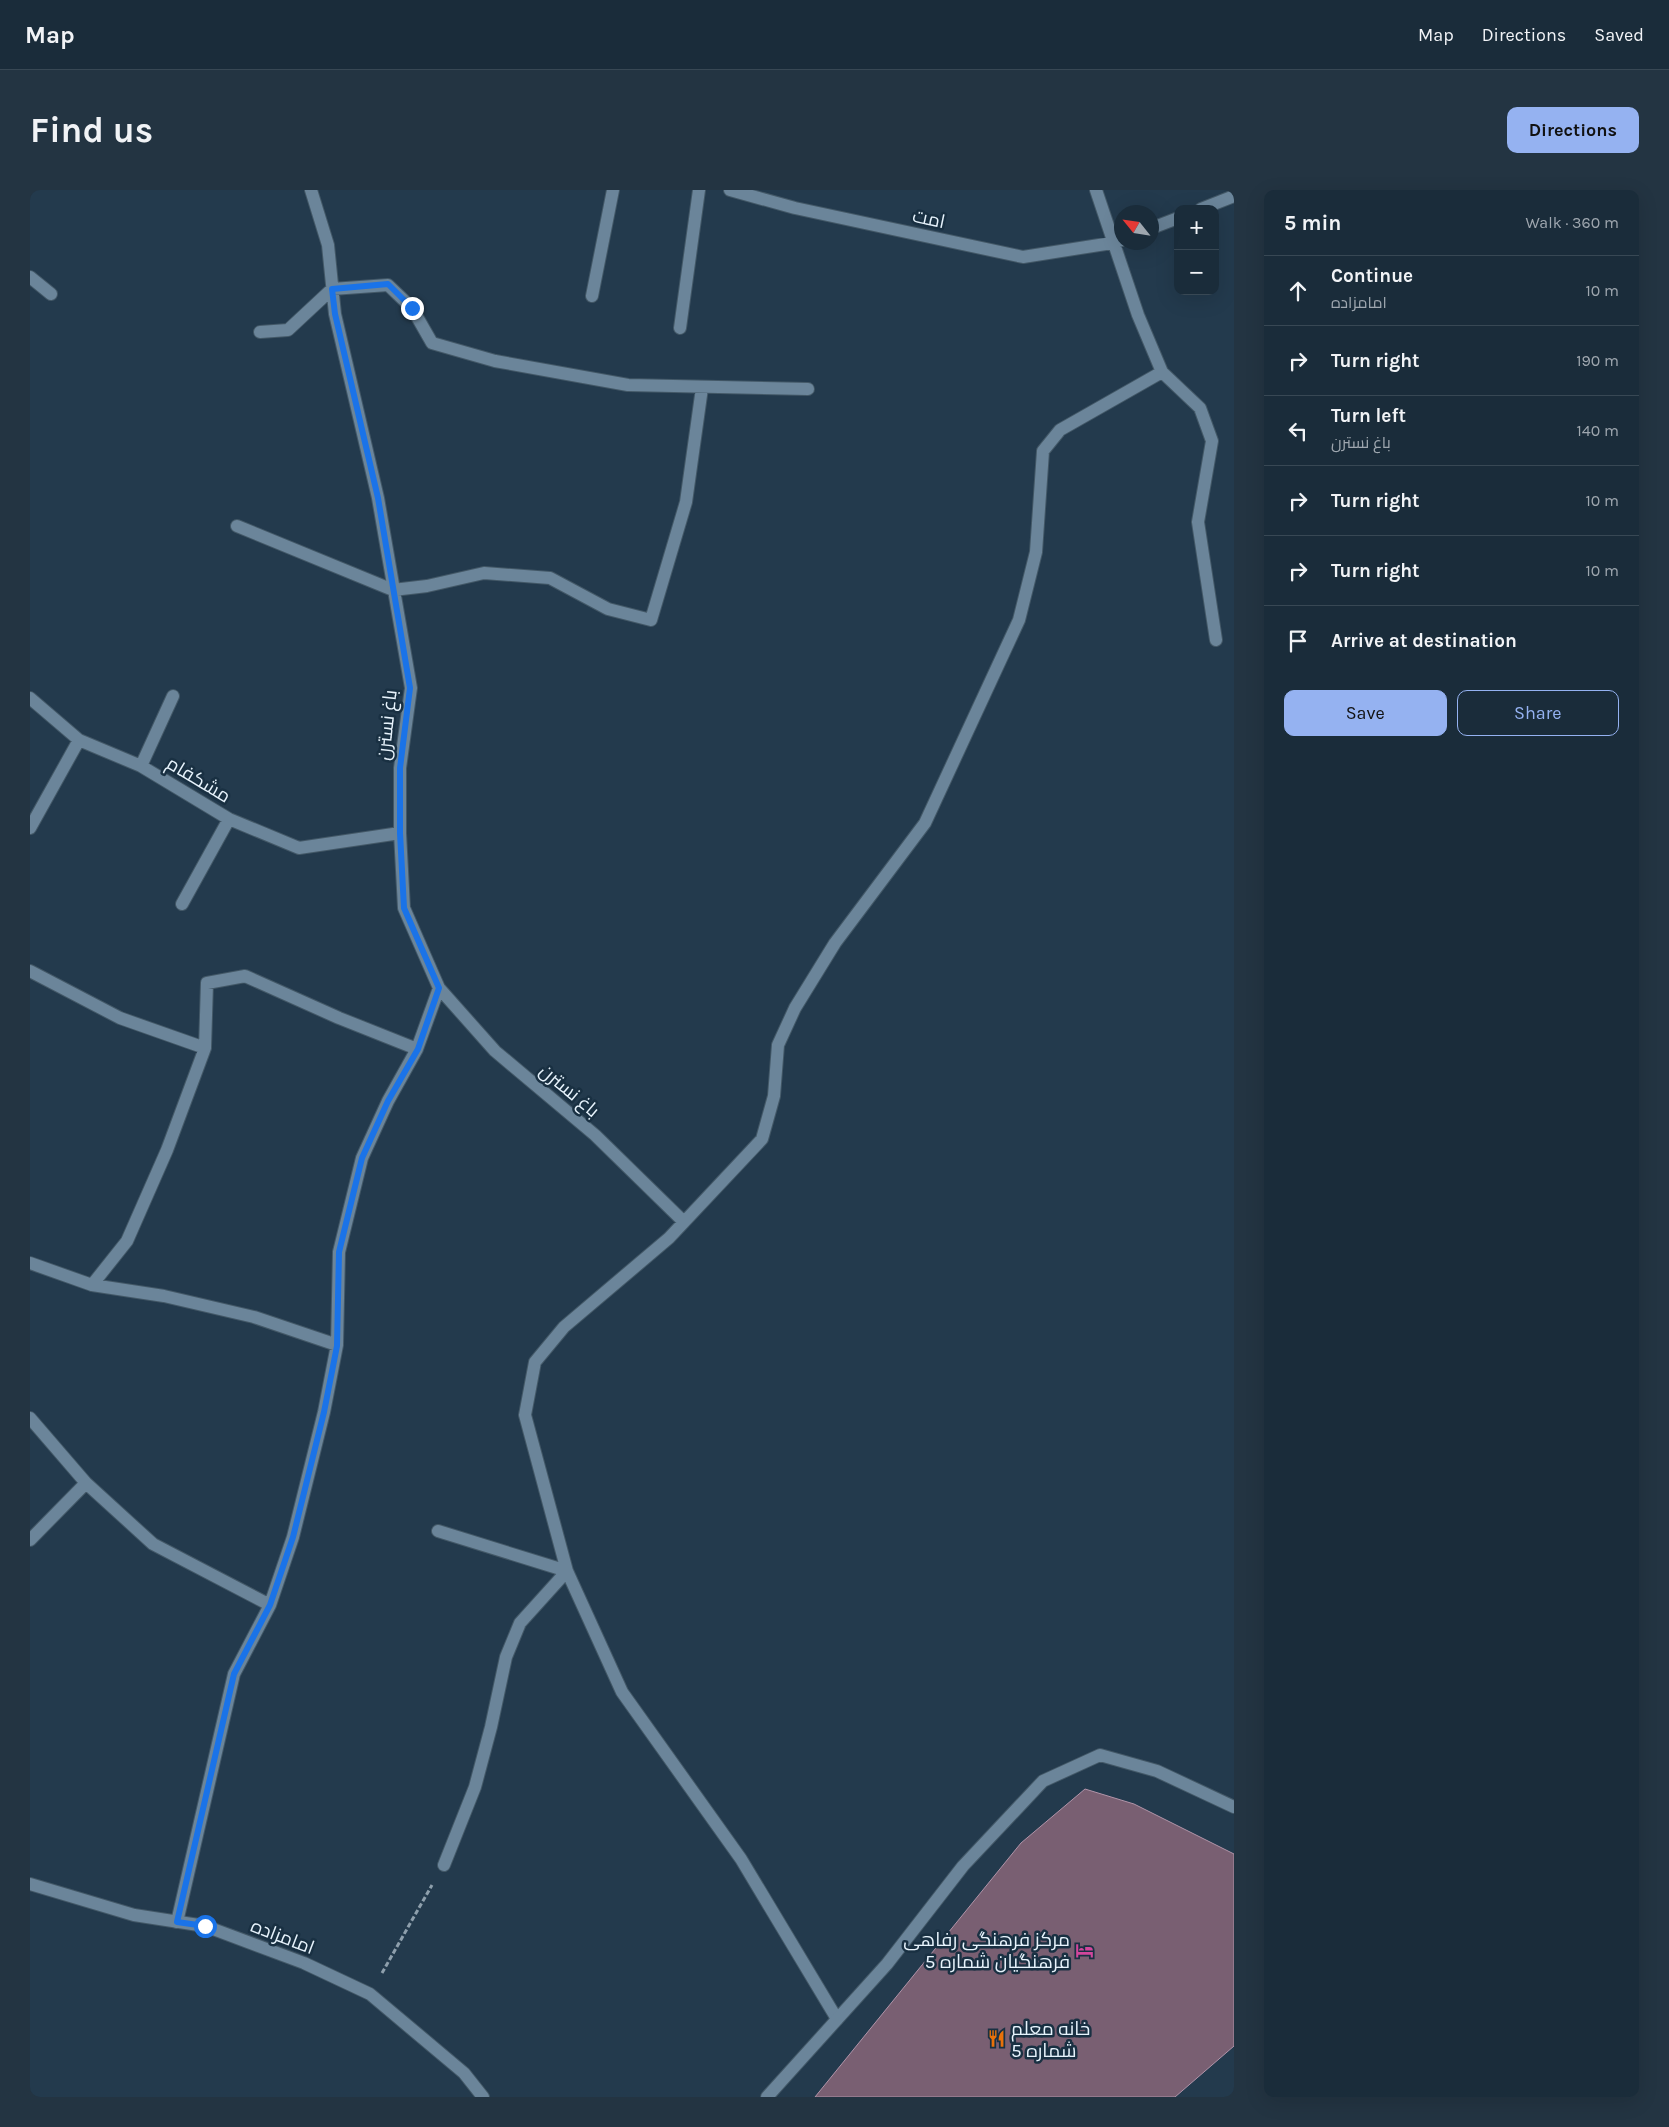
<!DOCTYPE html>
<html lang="en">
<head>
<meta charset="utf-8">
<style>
  body { margin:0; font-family:Karla,Cairo,sans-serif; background:#233442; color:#f1f3f6 }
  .controls { position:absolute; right:15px; top:15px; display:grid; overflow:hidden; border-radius:10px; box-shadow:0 5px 20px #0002 }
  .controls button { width:45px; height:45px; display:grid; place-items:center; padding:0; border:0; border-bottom:1px solid #384854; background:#1a2c3a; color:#f1f3f6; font:25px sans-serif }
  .compass { position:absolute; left:1084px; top:15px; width:45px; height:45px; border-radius:50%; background:#1a2c3a; box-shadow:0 5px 20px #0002; rotate:300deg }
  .stop { position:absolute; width:15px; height:15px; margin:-11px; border:4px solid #1a73e8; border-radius:50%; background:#fff }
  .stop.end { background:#1a73e8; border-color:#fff; box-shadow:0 1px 5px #0008 }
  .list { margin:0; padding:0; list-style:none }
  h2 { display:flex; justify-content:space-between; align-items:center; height:65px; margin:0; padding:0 20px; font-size:21px }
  h2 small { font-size:16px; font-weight:400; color:#9fa7af }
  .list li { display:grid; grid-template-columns:32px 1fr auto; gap:15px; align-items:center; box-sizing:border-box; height:70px; padding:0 20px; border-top:1px solid #384854 }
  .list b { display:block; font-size:19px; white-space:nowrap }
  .list p { margin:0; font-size:16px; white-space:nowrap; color:#9fa7af }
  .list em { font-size:16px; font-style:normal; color:#9fa7af }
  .actions { display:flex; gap:10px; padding:15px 20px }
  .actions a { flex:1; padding:11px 0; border:1px solid #95b2f1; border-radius:10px; text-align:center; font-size:18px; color:#95b2f1 }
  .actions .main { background:#95b2f1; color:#111 }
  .icon { flex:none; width:28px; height:28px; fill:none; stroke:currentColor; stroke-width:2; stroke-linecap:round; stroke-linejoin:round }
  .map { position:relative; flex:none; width:1204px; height:1907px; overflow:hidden; border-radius:10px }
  header { display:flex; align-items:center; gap:30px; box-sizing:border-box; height:70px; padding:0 25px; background:#1a2c3a; border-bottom:1px solid #384854 }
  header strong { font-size:24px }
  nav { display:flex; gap:28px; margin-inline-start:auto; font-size:18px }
  .intro { display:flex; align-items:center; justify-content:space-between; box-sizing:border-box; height:120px; padding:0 30px }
  h1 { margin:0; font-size:35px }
  .button { padding:12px 22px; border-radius:10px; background:#95b2f1; color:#111; font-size:18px; font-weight:700 }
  main { display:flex; gap:30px; padding:0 30px }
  aside { flex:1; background:#1a2c3a; border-radius:10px; box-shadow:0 5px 20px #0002 }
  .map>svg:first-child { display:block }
  .building { fill:#795f72; stroke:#b194a9 }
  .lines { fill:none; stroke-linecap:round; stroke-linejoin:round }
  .street-casing { stroke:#435867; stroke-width:14 }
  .secondary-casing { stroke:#435867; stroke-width:14 }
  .path { stroke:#8e9fac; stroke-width:3; stroke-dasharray:5 2.5; stroke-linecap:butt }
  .street { stroke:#6b859a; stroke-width:12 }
  .secondary { stroke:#6b859a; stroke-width:12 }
  .route { stroke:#1a73e8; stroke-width:6 }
  .labels { text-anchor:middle; stroke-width:5; stroke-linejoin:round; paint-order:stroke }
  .street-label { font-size:19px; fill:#e7f3fc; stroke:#193042 }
  .poi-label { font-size:19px; fill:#e7f3fc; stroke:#193042; text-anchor:end }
</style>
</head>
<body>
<header>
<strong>Map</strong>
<nav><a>Map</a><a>Directions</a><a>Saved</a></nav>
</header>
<div class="intro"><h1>Find us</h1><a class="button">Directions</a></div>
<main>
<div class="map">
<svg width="1204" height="1907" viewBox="0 0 1204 1907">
  <rect width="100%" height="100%" fill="#233a4d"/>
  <path class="building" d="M1055,1599L1104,1614L1204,1664V1856L1145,1907H785L991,1653Z"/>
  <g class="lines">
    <defs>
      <path id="street" d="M281,0L298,55L305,124L348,308L381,498L370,578V643L374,718L409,798L465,861L565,945L654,1032
        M700,0L765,18L993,67L1082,53L1092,50
        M1066,0L1108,125L1132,182L1170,218L1182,251L1168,332L1186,450
        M1171,19L1204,6
        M1122,38L1148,28
        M0,87L21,104
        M562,106L583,0
        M650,138L669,0
        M230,142L258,140L302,99L358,95L382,118L402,153L465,171L598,195L778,199
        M207,336L363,400L397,396L454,383L520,388L578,419L621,430L656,312L672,198
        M0,508L49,550
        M111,576L143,506
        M0,638L49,550L111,576L199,629L269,658L370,643
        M152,714L199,629
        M0,781L90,828L175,858
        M0,1073L62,1095L134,1106L224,1127L307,1155
        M62,1095L97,1051L137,960L175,858L177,793L215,786L309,828L387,859
        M0,1228L56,1293L123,1354L240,1415
        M408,1341L537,1381L490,1433L476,1467L461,1537L445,1597L414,1675
        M0,1350L56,1293
        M147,1732L204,1484L240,1415L263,1347L294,1222L307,1155L309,1062L332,968L358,911L387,859L409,798
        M807,1829L711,1669L592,1502L537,1381L495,1225L505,1172L534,1137L639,1048L732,949L744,906L748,855L765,818L805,753L895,633L989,430L1006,362L1013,261L1030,240L1132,182"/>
      <path id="secondary" d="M0,1694L104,1725L175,1736L274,1773L340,1804L434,1883L453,1907
        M737,1907L857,1774L933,1676L1013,1591L1070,1565L1127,1581L1204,1617"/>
    </defs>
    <use href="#street" class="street-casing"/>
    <use href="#secondary" class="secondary-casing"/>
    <path class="path" d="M352,1783L402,1695"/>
    <use href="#street" class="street"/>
    <use href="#secondary" class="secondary"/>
  </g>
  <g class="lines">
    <path class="route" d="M175,1736L147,1732L204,1484L240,1415L263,1347L294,1222L307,1156L309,1062L332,968L358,911L388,859L409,798L374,718L370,643V578L380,498L348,308L305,124L302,99L358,94L382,118"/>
  </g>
  <defs>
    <symbol id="hotel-bare" viewBox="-9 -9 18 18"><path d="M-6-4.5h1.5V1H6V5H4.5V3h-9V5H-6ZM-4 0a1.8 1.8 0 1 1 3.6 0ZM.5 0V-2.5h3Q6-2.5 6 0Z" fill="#d1479c" stroke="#193042" stroke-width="2.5" paint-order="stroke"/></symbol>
    <symbol id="restaurant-bare" viewBox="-9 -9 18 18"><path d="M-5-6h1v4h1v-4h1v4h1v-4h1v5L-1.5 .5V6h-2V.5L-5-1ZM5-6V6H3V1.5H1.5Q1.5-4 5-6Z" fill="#e8710a" stroke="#193042" stroke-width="2.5" paint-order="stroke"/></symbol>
  </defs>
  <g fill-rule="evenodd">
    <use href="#hotel-bare" x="1042" y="1748" width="25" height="25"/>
    <use href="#restaurant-bare" x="954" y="1836" width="25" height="25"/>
  </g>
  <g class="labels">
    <g class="street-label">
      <text transform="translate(899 28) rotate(12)" y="7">امت</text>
      <text transform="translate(356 535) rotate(-84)" y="7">باغ نسترن</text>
      <text transform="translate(169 589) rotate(31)" y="7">مشکفام</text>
      <text transform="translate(540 900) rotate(40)" y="7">باغ نسترن</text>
      <text transform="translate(253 1746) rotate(21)" y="7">امامزاده</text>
    </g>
    <g class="poi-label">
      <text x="1040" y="1756">مرکز فرهنگی رفاهی<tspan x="1040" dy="22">فرهنگیان شماره 5</tspan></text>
      <text x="981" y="1845" text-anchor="start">خانه معلم<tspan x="981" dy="22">شماره 5</tspan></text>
    </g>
  </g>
</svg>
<div class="controls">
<button>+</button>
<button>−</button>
</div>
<svg class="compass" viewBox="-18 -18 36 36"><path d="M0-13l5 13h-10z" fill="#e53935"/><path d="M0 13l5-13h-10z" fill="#9fa7af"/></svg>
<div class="stop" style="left:175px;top:1736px"></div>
<div class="stop end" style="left:382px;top:118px"></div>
</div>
<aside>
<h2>5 min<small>Walk · 360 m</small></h2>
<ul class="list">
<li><svg class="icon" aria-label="ahead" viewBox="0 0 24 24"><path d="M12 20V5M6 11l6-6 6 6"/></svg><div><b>Continue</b><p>امامزاده</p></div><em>10 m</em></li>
<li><svg class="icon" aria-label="right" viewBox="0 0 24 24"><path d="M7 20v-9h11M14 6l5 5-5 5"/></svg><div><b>Turn right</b></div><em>190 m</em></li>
<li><svg class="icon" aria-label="left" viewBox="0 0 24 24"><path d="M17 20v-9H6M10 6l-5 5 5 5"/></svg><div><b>Turn left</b><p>باغ نسترن</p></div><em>140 m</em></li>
<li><svg class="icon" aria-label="right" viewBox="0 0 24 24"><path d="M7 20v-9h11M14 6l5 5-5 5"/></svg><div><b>Turn right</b></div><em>10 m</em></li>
<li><svg class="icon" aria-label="right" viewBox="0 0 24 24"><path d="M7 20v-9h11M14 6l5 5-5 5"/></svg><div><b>Turn right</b></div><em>10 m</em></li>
<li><svg class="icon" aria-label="arrive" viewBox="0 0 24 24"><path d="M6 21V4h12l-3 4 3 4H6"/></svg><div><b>Arrive at destination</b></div></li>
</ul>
<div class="actions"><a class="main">Save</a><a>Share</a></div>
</aside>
</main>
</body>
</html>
